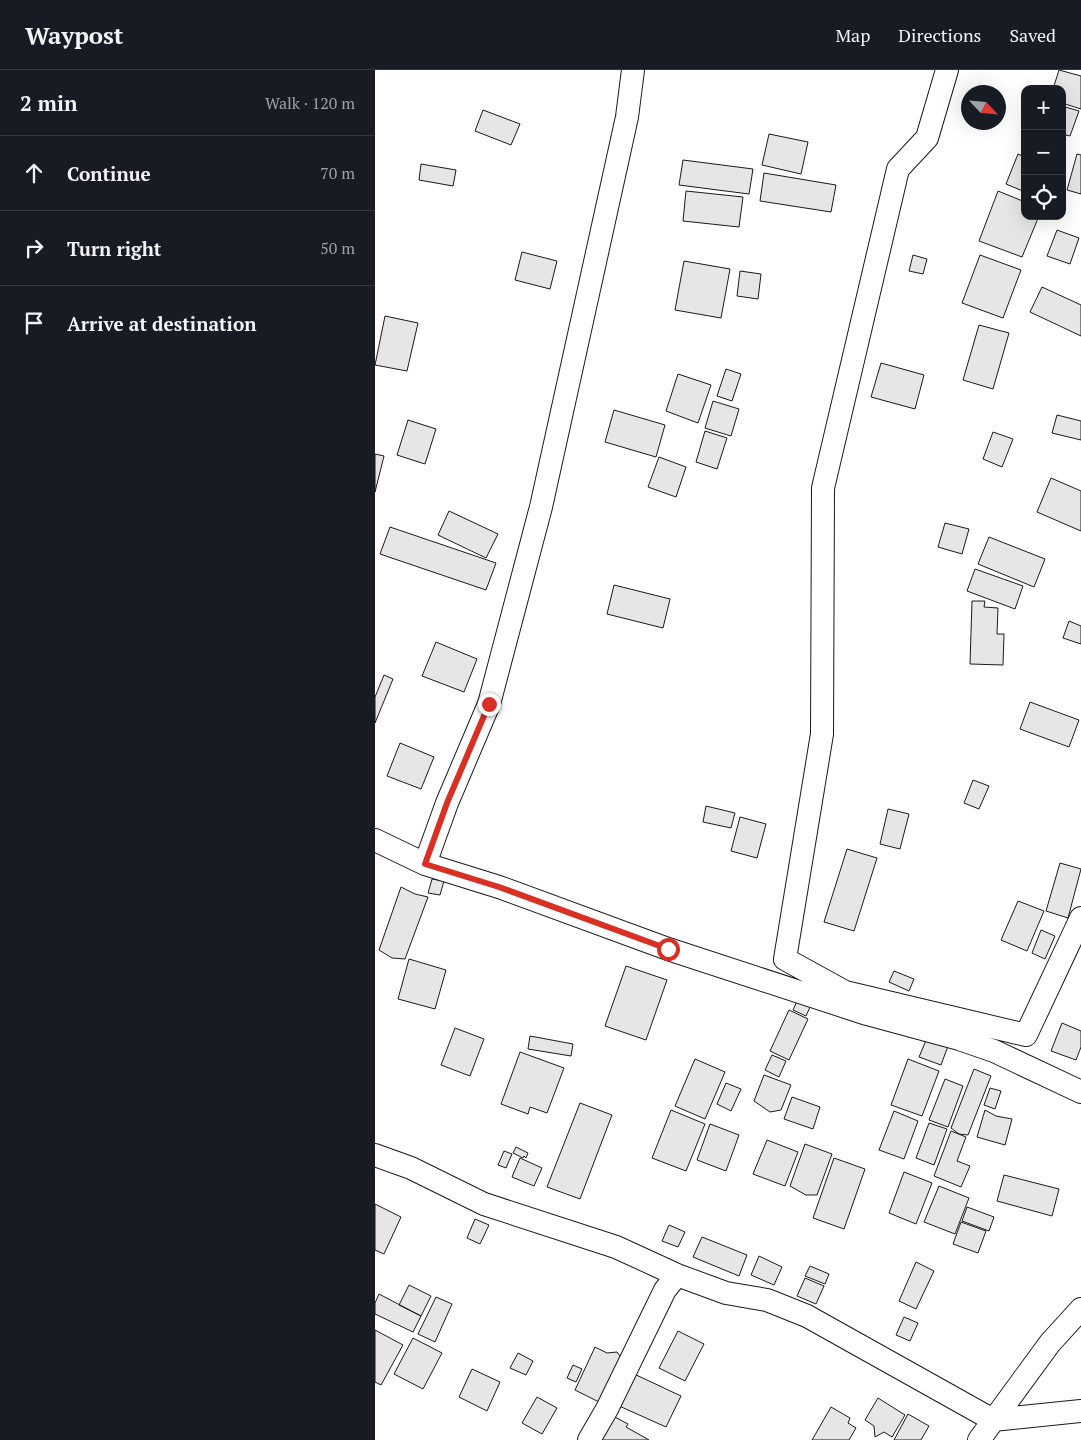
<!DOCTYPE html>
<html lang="en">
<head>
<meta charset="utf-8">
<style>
  body { margin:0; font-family:"PT Serif",serif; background:#242831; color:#f1f3f6 }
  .controls { position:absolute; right:15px; top:15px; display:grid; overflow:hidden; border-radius:10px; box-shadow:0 5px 20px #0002 }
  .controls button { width:45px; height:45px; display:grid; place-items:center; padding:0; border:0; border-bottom:1px solid #363941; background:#171b24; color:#f1f3f6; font:25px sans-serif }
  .compass { position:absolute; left:586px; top:15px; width:45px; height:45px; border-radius:50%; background:#171b24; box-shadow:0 5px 20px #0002; rotate:116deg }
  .stop { position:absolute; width:15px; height:15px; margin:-11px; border:4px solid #d93025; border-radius:50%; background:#fff }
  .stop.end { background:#d93025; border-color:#fff; box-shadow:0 1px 5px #0008 }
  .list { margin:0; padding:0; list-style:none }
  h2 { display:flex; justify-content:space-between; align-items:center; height:65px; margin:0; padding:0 20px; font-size:21px }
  h2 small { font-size:16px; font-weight:400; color:#9ea1a6 }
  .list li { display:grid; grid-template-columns:32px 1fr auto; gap:15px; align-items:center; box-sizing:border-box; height:75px; padding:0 20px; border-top:1px solid #363941 }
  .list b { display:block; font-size:19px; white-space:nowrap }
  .list em { font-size:16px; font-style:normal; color:#9ea1a6 }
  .icon { flex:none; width:28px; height:28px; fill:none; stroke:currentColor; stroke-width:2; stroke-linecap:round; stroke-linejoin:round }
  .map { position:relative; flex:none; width:706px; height:1370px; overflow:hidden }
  header { display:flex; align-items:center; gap:30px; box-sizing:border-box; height:70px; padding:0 25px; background:#171b24; border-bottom:1px solid #363941 }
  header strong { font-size:24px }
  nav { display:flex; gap:28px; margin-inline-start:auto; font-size:18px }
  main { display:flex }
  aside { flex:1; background:#171b24 }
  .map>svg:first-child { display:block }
  .building { fill:#e6e6e6; stroke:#1a1a1a }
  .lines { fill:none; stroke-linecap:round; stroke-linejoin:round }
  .minor-casing { stroke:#1a1a1a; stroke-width:24 }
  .minor { stroke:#fff; stroke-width:22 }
  .route { stroke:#d93025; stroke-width:6 }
</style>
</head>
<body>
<header>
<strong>Waypost</strong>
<nav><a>Map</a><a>Directions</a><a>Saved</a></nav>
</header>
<main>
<aside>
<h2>2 min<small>Walk · 120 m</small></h2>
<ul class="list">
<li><svg class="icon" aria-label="ahead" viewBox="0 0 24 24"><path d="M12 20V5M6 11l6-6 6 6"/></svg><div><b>Continue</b></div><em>70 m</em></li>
<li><svg class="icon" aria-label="right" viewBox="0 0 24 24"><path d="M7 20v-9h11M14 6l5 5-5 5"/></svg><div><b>Turn right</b></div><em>50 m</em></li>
<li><svg class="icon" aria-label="arrive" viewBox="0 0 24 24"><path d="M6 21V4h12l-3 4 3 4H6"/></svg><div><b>Arrive at destination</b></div></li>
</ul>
</aside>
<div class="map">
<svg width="706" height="1370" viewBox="0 0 706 1370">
  <rect width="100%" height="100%" fill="#fff"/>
  <path class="building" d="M684,0L706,6V39L687,33V19H678Z
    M687,36L704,41L695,66L687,64Z
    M108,40L145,54L136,75L100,61Z
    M394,64L433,72L426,104L387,95Z
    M643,84L650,87V122L631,114Z
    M702,84L706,85V124L692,120Z
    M308,90L378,99L374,124L304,115Z
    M46,94L81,100L78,116L44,110Z
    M389,103L461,115L456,142L385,131Z
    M311,121L368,127L364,157L308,151Z
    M623,121L650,132V146H664L647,187L604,171Z
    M682,160L704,168L695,194L672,186Z
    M147,182L182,191L175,219L140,210Z
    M538,185L552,189L548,204L534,201Z
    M605,185L646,200L628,248L587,233Z
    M309,191L355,199L346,248L300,240Z
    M365,201L386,204L383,229L362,226Z
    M667,217L706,235V266L655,242Z
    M10,246L43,253L32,301L0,295Z
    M604,255L634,263L618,319L588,310Z
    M506,293L549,305L540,339L496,327Z
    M351,299L366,304L357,331L342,326Z
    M303,304L336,315L323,353L291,341Z
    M338,331L364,339L356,366L330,358Z
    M239,340L290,355L281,387L230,372Z
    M682,345L706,351V370L677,363Z
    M33,350L61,359L50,394L22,385Z
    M330,361L352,368L342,399L321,392Z
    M618,362L638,369L627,397L608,389Z
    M0,384L9,386L0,422Z
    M284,387L311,397L301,427L273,417Z
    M676,408L706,421V461L662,442Z
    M74,441L123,464L111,488L63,465Z
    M570,453L594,459L587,484L563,477Z
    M15,457L121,493L111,520L5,484Z
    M614,467L670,489L659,517L603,494Z
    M600,499L648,516L640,539L592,521Z
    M239,515L295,529L288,558L232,544Z
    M597,531H610L609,537L623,538L622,564H629L628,595L595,594Z
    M694,551L706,556V574L688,568Z
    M61,572L102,589L89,622L47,606Z
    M9,605L18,609L0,653V627Z
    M655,632L704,650L694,677L645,659Z
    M25,673L59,687L46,719L12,706Z
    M598,710L614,716L604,739L589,733Z
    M331,736L360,743L356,758L328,752Z
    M513,739L534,744L525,779L505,774Z
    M365,747L391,754L382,788L356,781Z
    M472,779L502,788L479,861L449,852Z
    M685,793L706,799L693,848L671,841Z
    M57,809L69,811L65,825L53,823Z
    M26,817L40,824L53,827L30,889L17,888L4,880Z
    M643,831L669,841L652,881L626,870Z
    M666,860L680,866L670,889L657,883Z
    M34,889L71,900L60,939L23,929Z
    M251,896L292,910L271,970L230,956Z
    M519,901L539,909L534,921L514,912Z
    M423,929L436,935L431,946L418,940Z
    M414,940L433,949L414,990L395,981Z
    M687,953L706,961V977L701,990L676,981Z
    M80,958L109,969L95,1006L66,995Z
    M155,966L198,974L196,986L153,979Z
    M552,968L573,976L566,995L544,987Z
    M145,982L189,998L172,1043L155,1037L153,1044L126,1034Z
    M397,985L411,991L404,1007L390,1000Z
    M320,989L350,1002L330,1049L300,1036Z
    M533,989L564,1001L547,1046L516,1035Z
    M599,999L616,1006L593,1065L584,1064L576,1058Z
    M389,1005L416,1015L406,1040L395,1042L379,1031Z
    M570,1009L588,1016L573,1057L554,1050Z
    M351,1013L366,1019L356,1041L342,1034Z
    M615,1018L626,1021L620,1039L609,1035Z
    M417,1027L445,1037L438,1059L409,1049Z
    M205,1033L237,1045L205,1129L172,1117Z
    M296,1040L330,1054L311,1101L277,1088Z
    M610,1040L621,1046L637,1049L630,1075L602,1067Z
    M519,1041L543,1051L529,1089L504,1080Z
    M554,1053L572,1059L559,1095L541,1088Z
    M335,1054L364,1065L351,1101L322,1090Z
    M576,1061L591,1067L582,1091L595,1096L586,1117L559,1106Z
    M392,1070L423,1082L410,1116L378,1104Z
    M430,1074L457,1084L442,1125H431L415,1116Z
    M141,1077L153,1083L151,1088L149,1086L148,1088L138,1083Z
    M129,1081L137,1084L131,1098L123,1095Z
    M145,1088L167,1098L159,1116L137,1107Z
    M459,1088L490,1099L469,1159L438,1148Z
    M529,1102L557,1113L541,1154L514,1143Z
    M629,1105L684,1119L677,1146L622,1131Z
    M564,1116L594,1128L580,1164L549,1152Z
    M0,1134L26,1147L9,1184L0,1180Z
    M592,1137L619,1147L614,1161L587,1151Z
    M100,1149L114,1155L105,1174L92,1168Z
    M586,1152L611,1161L603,1183L578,1174Z
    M294,1155L310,1162L303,1177L287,1171Z
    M327,1167L372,1185L364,1206L318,1187Z
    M384,1186L407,1197L399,1215L376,1205Z
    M541,1192L559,1201L541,1239L524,1231Z
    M435,1196L454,1204L450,1214L430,1206Z
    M430,1208L449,1216L441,1234L422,1226Z
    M34,1215L56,1226L46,1246L24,1235Z
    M4,1224L46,1246L38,1262L0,1244V1233Z
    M61,1227L77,1234L60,1272L43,1264Z
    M529,1247L543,1253L535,1271L521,1265Z
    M0,1260L28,1275L6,1315L0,1312Z
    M303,1261L329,1274L310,1311L284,1298Z
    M38,1268L67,1283L48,1319L19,1304Z
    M220,1277L232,1283L242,1282L247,1289L232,1336L200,1320Z
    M143,1283L158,1291L151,1305L135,1298Z
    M198,1295L207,1299L201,1312L192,1308Z
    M97,1299L125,1312L112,1341L84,1327Z
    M257,1303L306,1326L291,1357L242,1335Z
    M162,1327L182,1338L167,1364L147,1353Z
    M503,1328L530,1345L517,1367L509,1362L500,1367L499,1356L490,1350Z
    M456,1337L475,1348L473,1353L481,1358L474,1370H437Z
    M232,1343L253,1354L251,1357L274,1370H217Z
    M533,1344L554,1356L546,1370H519Z"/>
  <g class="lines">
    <defs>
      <path id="minor" d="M572,0L552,68L523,99L448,418L447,664L410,889L470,922L651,965L706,848
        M0,770L50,794L124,817L293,879L492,944L584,969L619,981L706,1022
        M50,794L72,733L114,634L166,437L252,47L258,0
        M0,1085L36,1098L109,1134L241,1177L302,1205L351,1223L392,1230L432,1246L618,1350L706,1341
        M214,1370L232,1339L290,1220L302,1205
        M604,1370L675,1273L706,1239"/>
    </defs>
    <use href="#minor" class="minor-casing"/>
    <use href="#minor" class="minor"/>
  </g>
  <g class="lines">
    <path class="route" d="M114,634L72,733L50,794L124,817L293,879"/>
  </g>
</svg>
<div class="controls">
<button>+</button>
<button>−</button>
<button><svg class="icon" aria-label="locate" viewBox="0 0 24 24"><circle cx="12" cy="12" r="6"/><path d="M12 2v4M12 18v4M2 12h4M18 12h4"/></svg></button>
</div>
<svg class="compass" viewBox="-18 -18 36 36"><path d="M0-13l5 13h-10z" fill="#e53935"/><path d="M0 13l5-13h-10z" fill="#9ea1a6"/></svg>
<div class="stop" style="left:293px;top:879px"></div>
<div class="stop end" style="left:114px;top:634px"></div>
</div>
</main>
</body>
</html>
